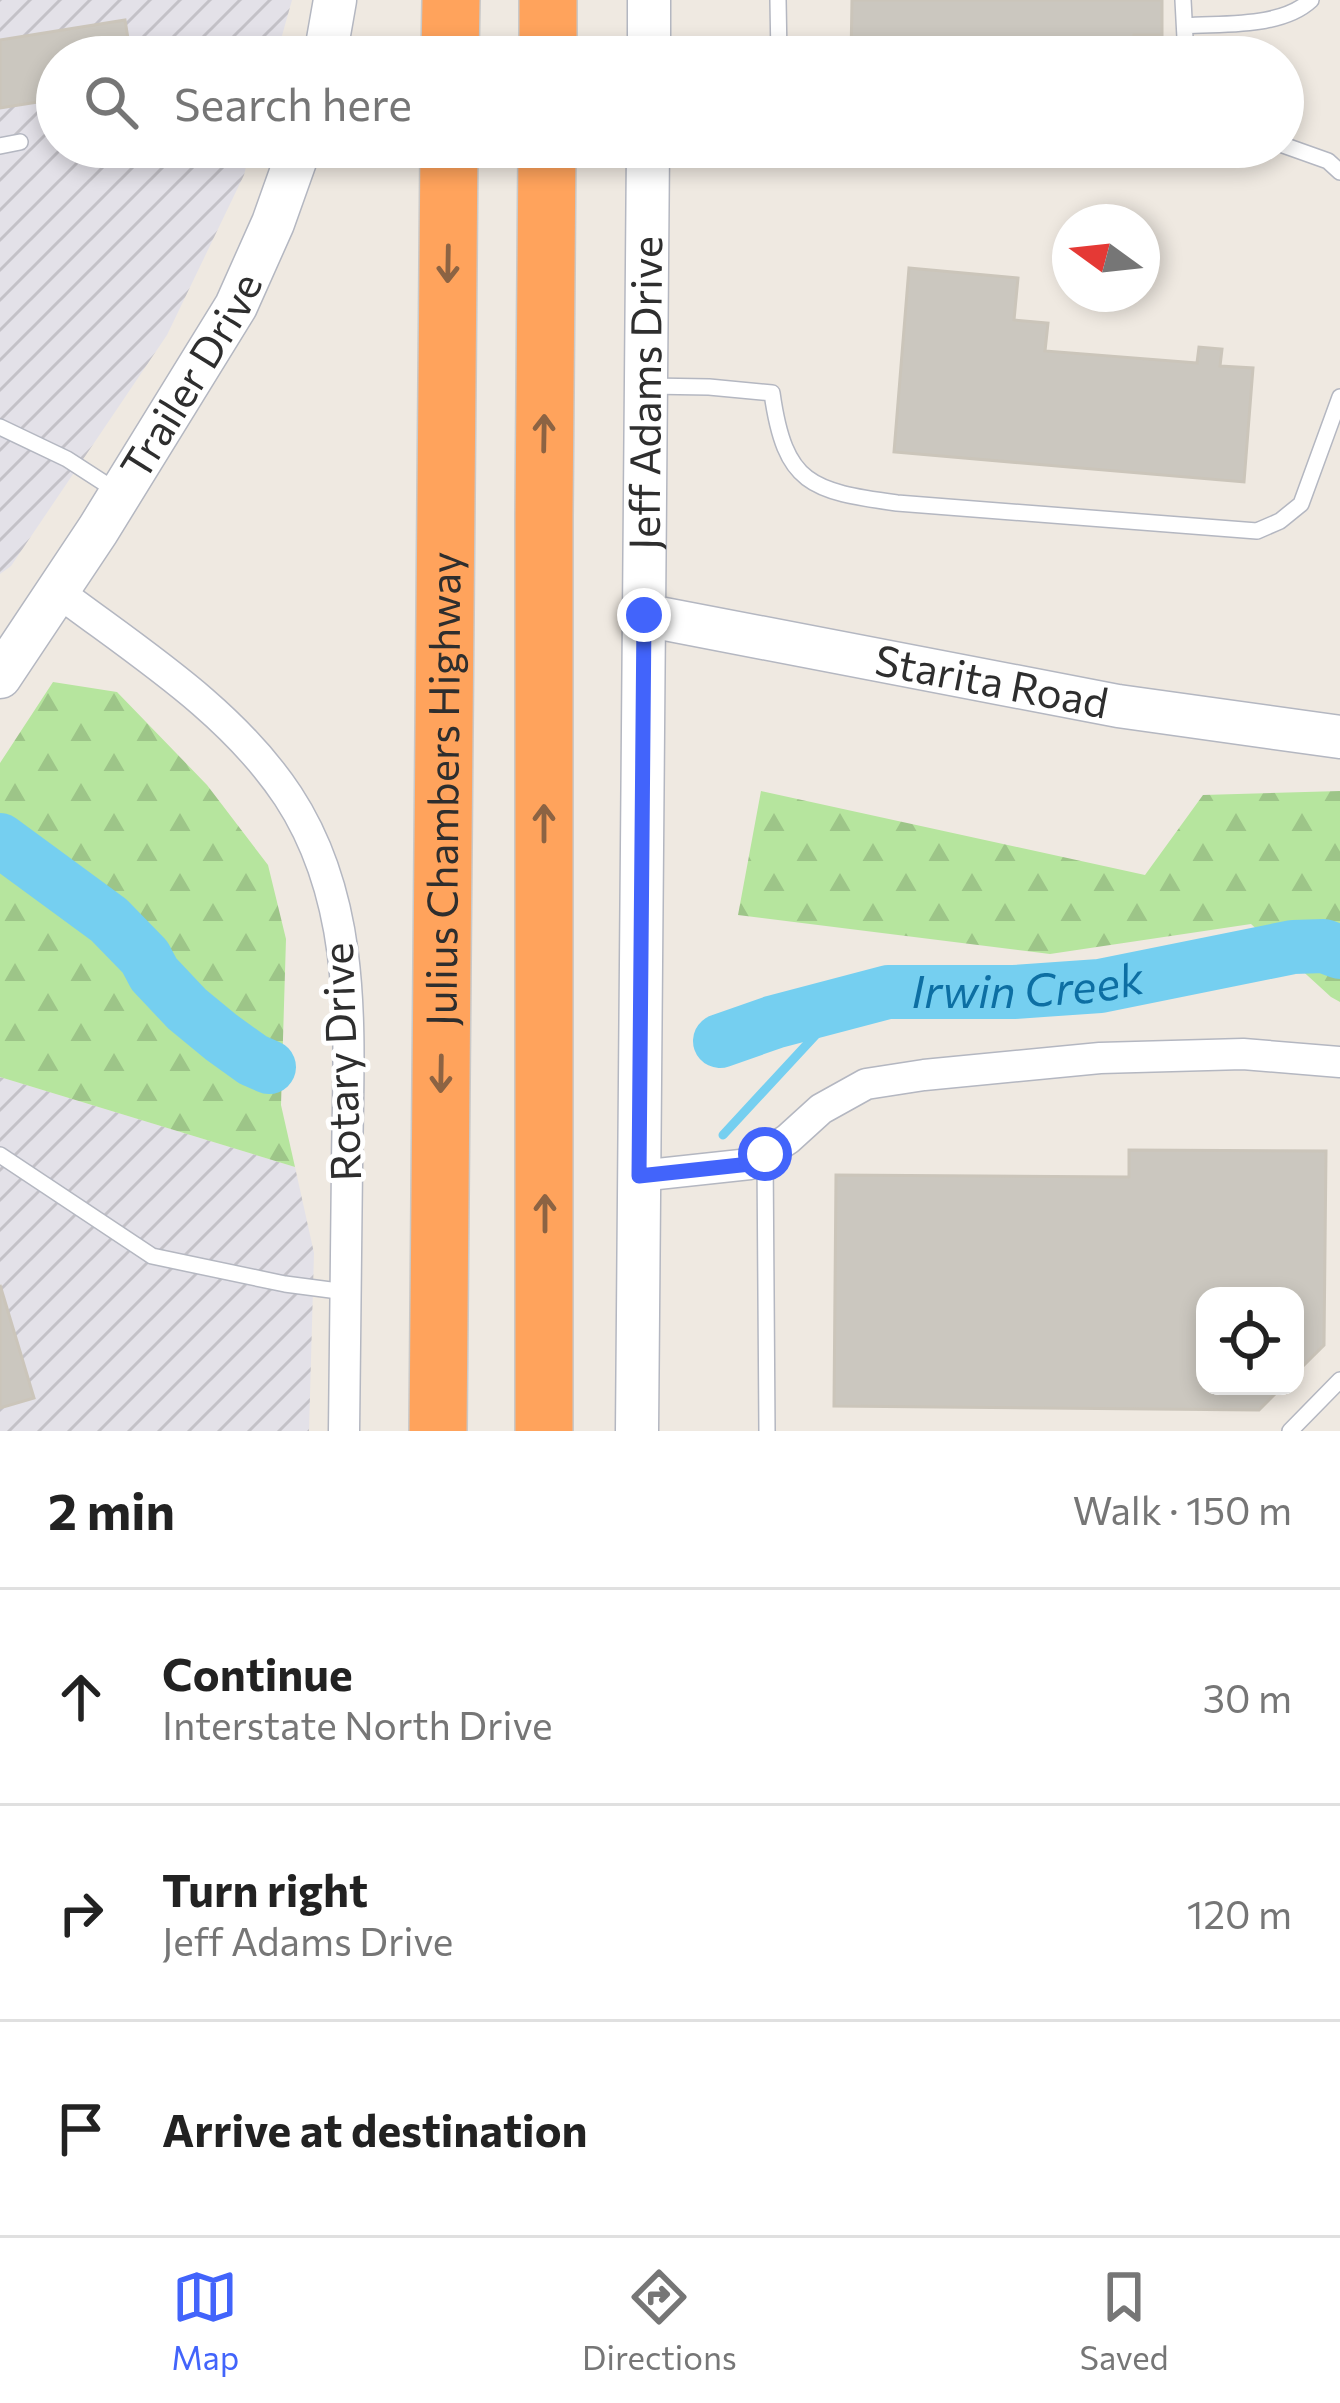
<!DOCTYPE html>
<html lang="en">
<head>
<meta charset="utf-8">
<style>
  body { margin:0; font-family:Commissioner,sans-serif; background:#f2f2f2; color:#222 }
  .controls { position:absolute; right:36px; bottom:36px; display:grid; overflow:hidden; border-radius:24px; box-shadow:0 6px 18px #0003 }
  .controls button { width:108px; height:108px; display:grid; place-items:center; padding:0; border:0; border-bottom:3px solid #e0e0e0; background:#fff; color:#222; font:60px sans-serif }
  .compass { position:absolute; left:1052px; top:204px; width:108px; height:108px; border-radius:50%; background:#fff; box-shadow:0 6px 18px #0003; rotate:285deg }
  .stop { position:absolute; width:36px; height:36px; margin:-27px; border:9px solid #4264fb; border-radius:50%; background:#fff }
  .stop.end { background:#4264fb; border-color:#fff; box-shadow:0 3px 12px #0008 }
  .list { margin:0; padding:0; list-style:none }
  h2 { display:flex; justify-content:space-between; align-items:center; height:156px; margin:0; padding:0 48px; font-size:51px }
  h2 small { font-size:39px; font-weight:400; color:#767676 }
  .list li { display:grid; grid-template-columns:78px 1fr auto; gap:36px; align-items:center; box-sizing:border-box; height:216px; padding:0 48px; border-top:3px solid #e0e0e0 }
  .list b { display:block; font-size:45px; white-space:nowrap }
  .list p { margin:0; font-size:39px; white-space:nowrap; color:#767676 }
  .list em { font-size:39px; font-style:normal; color:#767676 }
  .icon { flex:none; width:66px; height:66px; fill:none; stroke:currentColor; stroke-width:2; stroke-linecap:round; stroke-linejoin:round }
  .map { position:relative; flex:none; width:1340px; height:1431px; overflow:hidden }
  .search { position:absolute; background:#fff; box-shadow:0 6px 18px #0003; left:36px; right:36px; top:36px; height:132px; display:flex; align-items:center; gap:30px; box-sizing:border-box; padding:0 42px; border-radius:66px; color:#767676; font-size:45px }
  .sheet { height:804px; background:#fff }
  nav { display:flex; justify-content:space-around; align-items:center; box-sizing:border-box; height:168px; border-top:3px solid #e0e0e0; background:#fff; font-size:33px; color:#767676 }
  nav a { display:grid; justify-items:center; gap:6px }
  nav .on { color:#4264fb }
  .map>svg:first-child { display:block }
  .industrial { fill:url(#industrial-furrows) }
  .forest { fill:url(#forest-firs) }
  .lines { fill:none; stroke-linecap:round; stroke-linejoin:round }
  .stream { stroke:#75cff0; stroke-width:9 }
  .river { stroke:#75cff0; stroke-width:54 }
  .building { fill:#cbc7bf; stroke:#cbc5ba; stroke-width:3 }
  .lane-casing { stroke:#b4b7c1; stroke-width:18 }
  .street-casing { stroke:#b4b7c1; stroke-width:33 }
  .secondary-casing { stroke:#b4b7c1; stroke-width:45 }
  .highway-casing { stroke:#c9c9c9; stroke-width:60 }
  .lane { stroke:#fff; stroke-width:15 }
  .street { stroke:#fff; stroke-width:30 }
  .secondary { stroke:#fff; stroke-width:42 }
  .highway { stroke:#ffa35c; stroke-width:57 }
  .oneway { stroke:#8c6343 }
  .route { stroke:#4264fb; stroke-width:15 }
  .labels { text-anchor:middle; stroke-width:10; stroke-linejoin:round; paint-order:stroke }
  .street-label { font-size:42px; fill:#2e2e2e; stroke:#fff }
  .water-label { font-size:45px; font-style:italic; fill:#0d6fa3; stroke:#fff }
</style>
</head>
<body>
<div class="map">
<svg width="1340" height="1431" viewBox="0 0 1340 1431">
  <defs>
    <pattern id="industrial-furrows" width="10" height="10" patternUnits="userSpaceOnUse" patternTransform="scale(3)"><rect width="10" height="10" fill="#e3e1e8"/><path d="M-1 1l2-2M0 10L10 0M9 11l2-2" fill="none" stroke="#c3c1c7"/></pattern>
    <pattern id="forest-firs" width="22" height="20" patternUnits="userSpaceOnUse" patternTransform="scale(3)"><rect width="22" height="20" fill="#b6e59e"/><path d="M5 1l3.5 6h-7zM16 11l3.5 6h-7z" fill="#9dc588"/></pattern>
  </defs>
  <rect width="100%" height="100%" fill="#efe9e1"/>
  <path class="industrial" d="M0,0H292L276,57H57V147H251L244,175L167,335L11,566L0,574Z
    M0,1077L295,1167L314,1253L309,1431H0Z"/>
  <path class="forest" d="M53,682L117,692L207,785L268,865L286,939L281,1105L295,1167L0,1077V763Z
    M761,791L1145,875L1203,795L1340,791V1002L1331,997L1251,924L1050,954L738,915Z"/>
  <g class="lines">
    <path class="stream" d="M723,1135L848,1000"/>
    <g class="river">
      <path d="M0,840L109,920L145,957L154,974L187,1009L221,1037L253,1060L269,1067"/>
      <path id="s1" d="M720,1041L774,1022L888,992H1014L1100,986L1293,947L1324,946L1340,952"/>
    </g>
  </g>
  <path class="building" d="M852,0H1162V35H1134V57H851Z
    M125,20L131,57H57V99L0,108V40Z
    M909,268L1018,278L1014,320L1048,323L1045,351L1197,363L1199,347L1222,349L1220,366L1253,368L1244,482L894,452Z
    M1129,1150L1326,1151L1324,1345L1295,1374V1296H1205V1386H1283L1259,1410L834,1406L836,1175L1129,1177Z
    M0,1285L34,1398L0,1408Z"/>
  <g class="lines">
    <defs>
      <path id="lane" d="M778,0L779,57
        M1183,0L1186,57
        M1185,26C1223,23 1281,28 1311,0
        M1283,145L1328,161L1340,172
        M0,146L20,142
        M649,386L709,387L772,393C785,485 811,491 897,503L1257,531L1280,521L1301,504L1340,397
        M0,427L67,459L118,492
        M765,1154L767,1431
        M0,1155L152,1256L285,1284L346,1292
        M1290,1431L1340,1380"/>
      <path id="street" d="M57,591C138,652 231,710 288,796C361,907 348,1041 347,1167C346,1255 345,1343 344,1431
        M639,1176L750,1164L788,1139L821,1109L866,1084L924,1075L1100,1058L1243,1054L1340,1062"/>
      <g id="secondary">
        <path d="M325,57L335,0"/>
        <path d="M649,57V0"/>
        <path id="s2" d="M644,615L1118,706L1340,737"/>
        <path id="s3" d="M0,677L98,530L236,306L273,223L300,147"/>
        <path id="s4" d="M637,1431L648,147"/>
      </g>
      <g id="highway">
        <path d="M450,57L451,0"/>
        <path d="M548,57V0"/>
        <path id="s5" d="M438,1431L449,147"/>
        <path d="M544,1431V516L547,147"/>
      </g>
    </defs>
    <use href="#lane" class="lane-casing"/>
    <use href="#street" class="street-casing"/>
    <use href="#secondary" class="secondary-casing"/>
    <use href="#highway" class="highway-casing"/>
    <use href="#lane" class="lane"/>
    <use href="#street" class="street"/>
    <use href="#secondary" class="secondary"/>
    <use href="#highway" class="highway"/>
  </g>
  <defs><path id="oneway-shaft" d="M-6 0H5M1.5-3L5.5 0L1.5 3" fill="none" stroke-width="1.6" stroke-linecap="round" stroke-linejoin="round" transform="scale(3)"/></defs>
  <g class="oneway">
    <use href="#oneway-shaft" transform="translate(448 264) rotate(91)"/>
    <use href="#oneway-shaft" transform="translate(544 433) rotate(-89)"/>
    <use href="#oneway-shaft" transform="translate(544 823) rotate(-90)"/>
    <use href="#oneway-shaft" transform="translate(441 1074) rotate(91)"/>
    <use href="#oneway-shaft" transform="translate(545 1213) rotate(-90)"/>
  </g>
  <g class="lines">
    <path class="route" d="M644,615L639,1176L750,1164L765,1154"/>
  </g>
  <g class="labels">
    <g class="street-label">
      <text dy="15" stroke="none"><textPath href="#s3" startOffset="357">Trailer Drive</textPath></text>
      <text dy="15" stroke="none"><textPath href="#s4" startOffset="1038">Jeff Adams Drive</textPath></text>
      <text dy="15" stroke="none"><textPath href="#s2" startOffset="354">Starita Road</textPath></text>
      <text dy="15" stroke="none"><textPath href="#s5" startOffset="642">Julius Chambers Highway</textPath></text>
      <text transform="translate(342 1062) rotate(-92)" y="15">Rotary Drive</text>
    </g>
    <g class="water-label">
      <text dy="16" stroke="none"><textPath href="#s1" startOffset="315">Irwin Creek</textPath></text>
    </g>
  </g>
</svg>
<div class="controls">
<button><svg class="icon" aria-label="locate" viewBox="0 0 24 24"><circle cx="12" cy="12" r="6"/><path d="M12 2v4M12 18v4M2 12h4M18 12h4"/></svg></button>
</div>
<svg class="compass" viewBox="-18 -18 36 36"><path d="M0-13l5 13h-10z" fill="#e53935"/><path d="M0 13l5-13h-10z" fill="#767676"/></svg>
<div class="stop" style="left:765px;top:1154px"></div>
<div class="stop end" style="left:644px;top:615px"></div>
<div class="search"><svg class="icon" aria-label="search" viewBox="0 0 24 24"><circle cx="10" cy="10" r="6"/><path d="M15 15l6 6"/></svg>Search here</div>
</div>
<section class="sheet">
<h2>2 min<small>Walk · 150 m</small></h2>
<ul class="list">
<li><svg class="icon" aria-label="ahead" viewBox="0 0 24 24"><path d="M12 20V5M6 11l6-6 6 6"/></svg><div><b>Continue</b><p>Interstate North Drive</p></div><em>30 m</em></li>
<li><svg class="icon" aria-label="right" viewBox="0 0 24 24"><path d="M7 20v-9h11M14 6l5 5-5 5"/></svg><div><b>Turn right</b><p>Jeff Adams Drive</p></div><em>120 m</em></li>
<li><svg class="icon" aria-label="arrive" viewBox="0 0 24 24"><path d="M6 21V4h12l-3 4 3 4H6"/></svg><div><b>Arrive at destination</b></div></li>
</ul>
</section>
<nav>
<a class="on"><svg class="icon" aria-label="map" viewBox="0 0 24 24"><path d="M3 6l6-2 6 2 6-2v14l-6 2-6-2-6 2zM9 4v14M15 6v14"/></svg>Map</a>
<a><svg class="icon" aria-label="directions" viewBox="0 0 24 24"><path d="M12 3l9 9-9 9-9-9zM9 14v-3h6M13 9l2 2-2 2"/></svg>Directions</a>
<a><svg class="icon" aria-label="saved" viewBox="0 0 24 24"><path d="M7 4h10v16l-5-4-5 4z"/></svg>Saved</a>
</nav>
</body>
</html>
